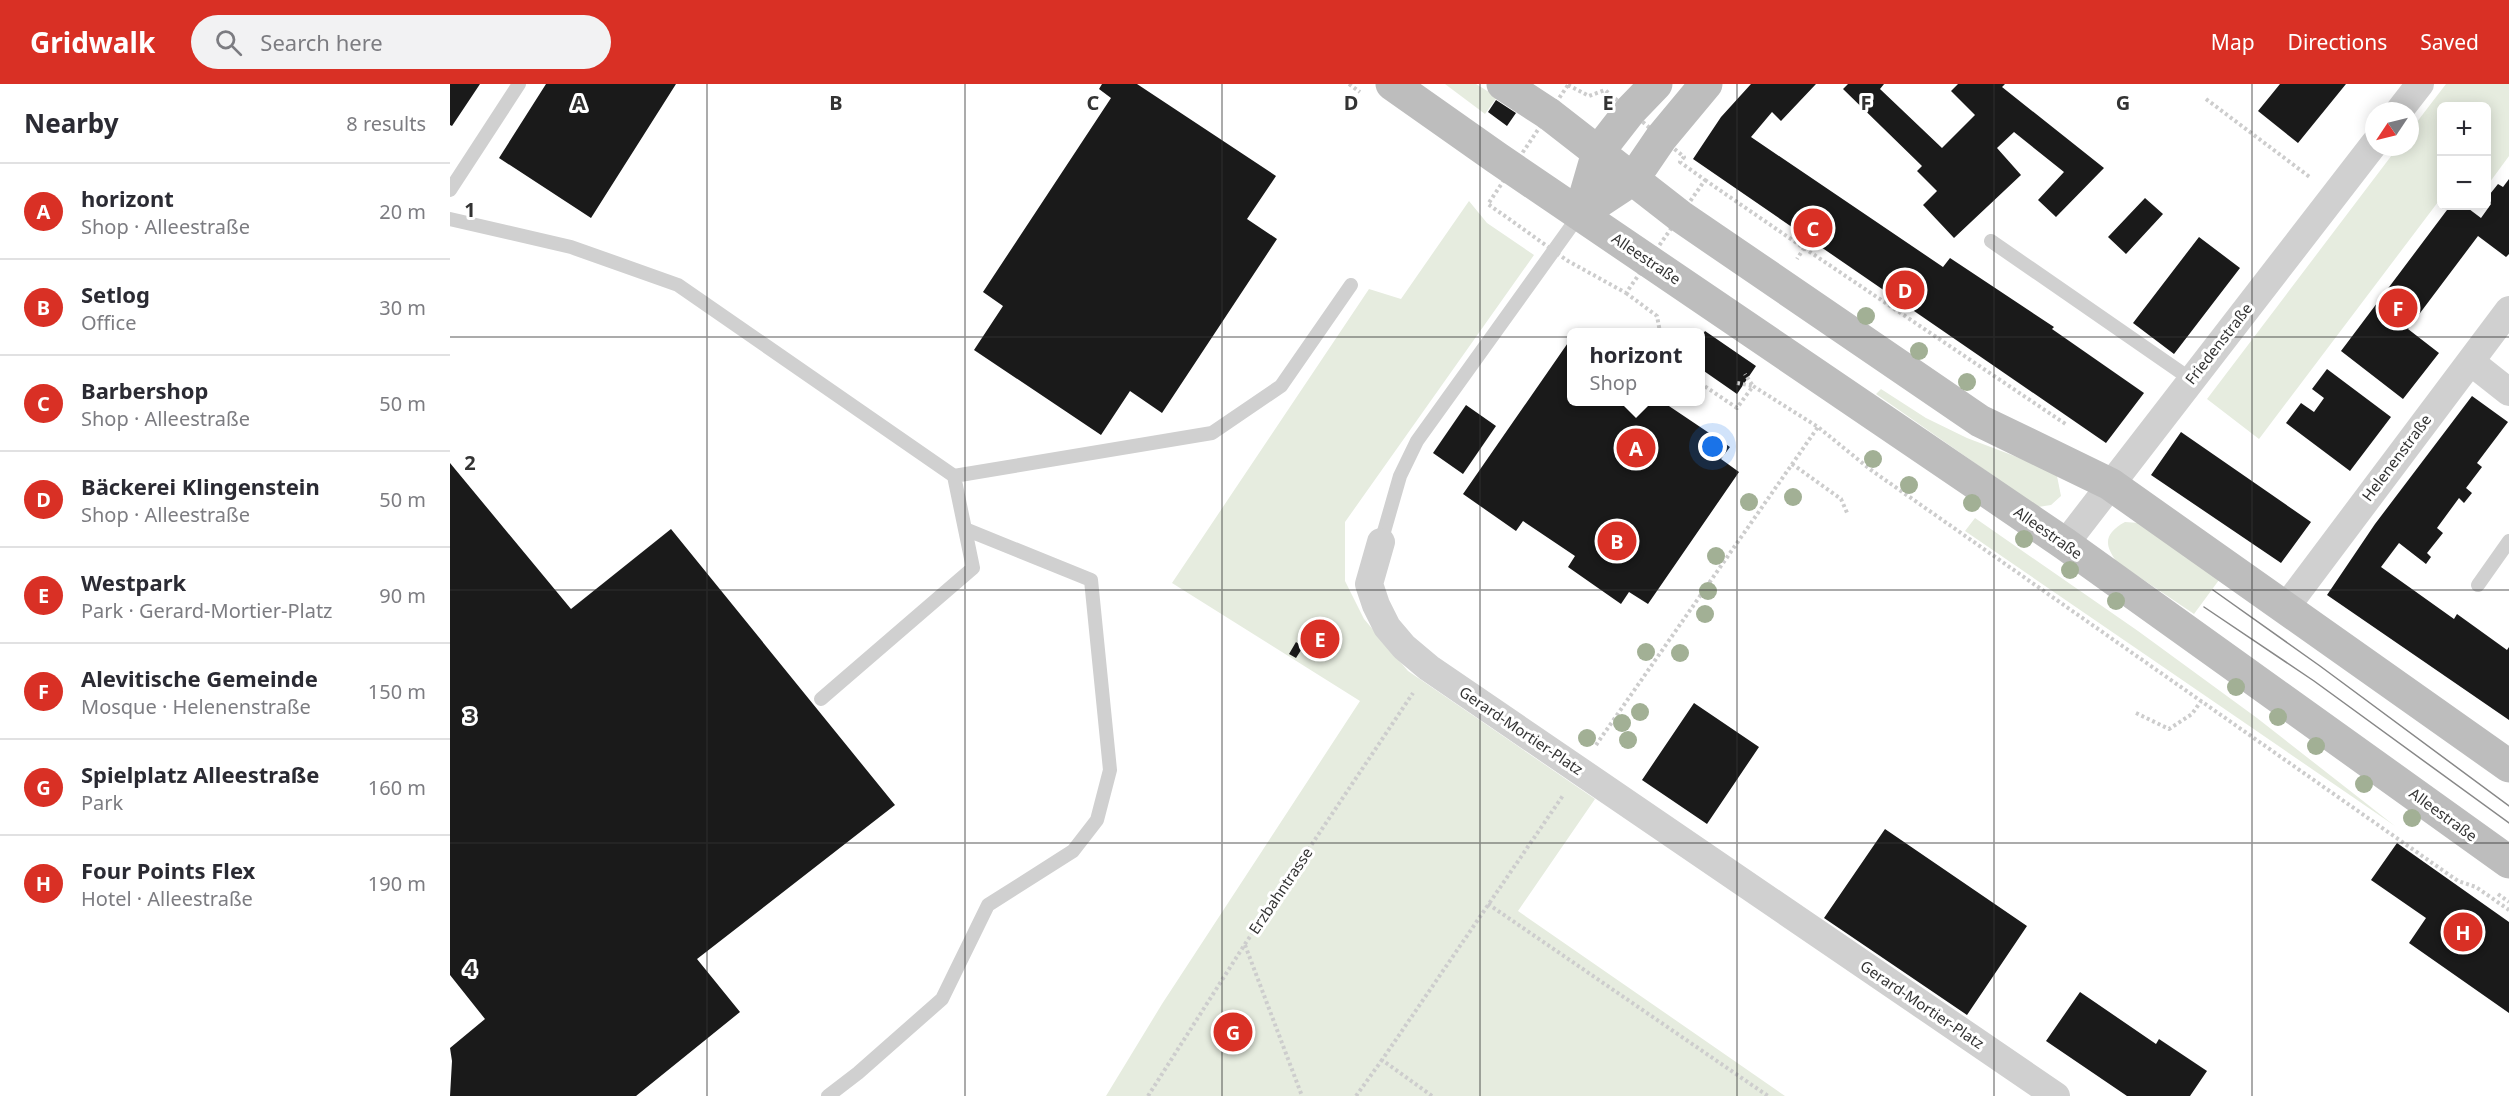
<!DOCTYPE html>
<html lang="en">
<head>
<meta charset="utf-8">
<style>
  body { margin:0; font-family:"Noto Sans",sans-serif; background:#f2f2f3; color:#2b2b33 }
  .controls { position:absolute; right:18px; top:18px; display:grid; overflow:hidden; border-radius:9px; box-shadow:0 3px 15px #0003 }
  .controls button { width:54px; height:54px; display:grid; place-items:center; padding:0; border:0; border-bottom:2px solid #e1e1e2; background:#fff; color:#2b2b33; font:30px sans-serif }
  .compass { position:absolute; left:1915px; top:18px; width:54px; height:54px; border-radius:50%; background:#fff; box-shadow:0 3px 15px #0003; rotate:235deg }
  .you { position:absolute; left:1263px; top:363px; width:21px; height:21px; margin:-15px; border:4px solid #fff; border-radius:50%; background:#1a73e8; box-shadow:0 0 0 9px #1a73e833 }
  .badge { display:grid; place-items:center; width:39px; height:39px; border-radius:50%; background:#d93025; color:#fff; font-size:20px; font-weight:700 }
  .pin { position:absolute; translate:-50% -50%; border:3px solid #fff; box-shadow:0 2px 6px #0006 }
  .popup { position:absolute; left:1117px; top:244px; width:138px; height:78px; box-sizing:border-box; display:grid; place-content:center; border-radius:9px; background:#fff; filter:drop-shadow(0 2px 4px #0005); font-size:20px; white-space:nowrap; color:#7c7c81 }
  .popup b { font-size:22px; color:#2b2b33 }
  .popup::after { content:''; position:absolute; left:50%; top:100%; margin-left:-12px; border:12px solid transparent; border-top-color:#fff }
  .list { margin:0; padding:0; list-style:none }
  h2 { display:flex; justify-content:space-between; align-items:center; height:78px; margin:0; padding:0 24px; font-size:26px }
  h2 small { font-size:20px; font-weight:400; color:#7c7c81 }
  .list li { display:grid; grid-template-columns:39px 1fr auto; gap:18px; align-items:center; box-sizing:border-box; height:96px; padding:0 24px; border-top:2px solid #e1e1e2 }
  .list b { display:block; font-size:22px; white-space:nowrap }
  .list p { margin:0; font-size:20px; white-space:nowrap; color:#7c7c81 }
  .list em { font-size:20px; font-style:normal; color:#7c7c81 }
  .icon { flex:none; width:33px; height:33px; fill:none; stroke:currentColor; stroke-width:2; stroke-linecap:round; stroke-linejoin:round }
  .map { position:relative; flex:none; width:2059px; height:1012px; overflow:hidden }
  header { display:flex; align-items:center; gap:36px; box-sizing:border-box; height:84px; padding:0 30px; background:#d93025; color:#fff }
  header strong { font-size:28px }
  nav { display:flex; gap:33px; margin-inline-start:auto; font-size:21px }
  .search { width:420px; height:54px; background:#f2f2f3; display:flex; align-items:center; gap:15px; box-sizing:border-box; padding:0 21px; border-radius:33px; color:#7c7c81; font-size:22px }
  main { display:flex }
  aside { flex:1; background:#fff }
  .map>svg:first-child { display:block }
  .green { fill:#e6ecdf }
  .building { fill:#1a1a1a }
  .lines { fill:none; stroke-linecap:round; stroke-linejoin:round }
  .path { stroke:#cdcdcd; stroke-width:4; stroke-dasharray:3 3; stroke-linecap:butt }
  .lane { stroke:#d0d0d0; stroke-width:14 }
  .street { stroke:#d0d0d0; stroke-width:28 }
  .secondary { stroke:#bdbdbd; stroke-width:33 }
  .tram { stroke:#888; stroke-width:1.5 }
  .tree { fill:#a2b095 }
  .grid { fill:none; stroke:#333; stroke-width:1.5; stroke-opacity:0.55 }
  .labels { text-anchor:middle; stroke-width:6; stroke-linejoin:round; paint-order:stroke }
  .street-label { font-size:15px; fill:#333; stroke:#fff }
  .grid-label { font-size:20px; text-anchor:middle; font-weight:bold; fill:#333; stroke:#fff; stroke-width:6; stroke-linejoin:round; paint-order:stroke }
</style>
</head>
<body>
<header>
<strong>Gridwalk</strong>
<div class="search"><svg class="icon" aria-label="search" viewBox="0 0 24 24"><circle cx="10" cy="10" r="6"/><path d="M15 15l6 6"/></svg>Search here</div>
<nav><a>Map</a><a>Directions</a><a>Saved</a></nav>
</header>
<main>
<aside>
<h2>Nearby<small>8 results</small></h2>
<ul class="list">
<li><span class="badge">A</span><div><b>horizont</b><p>Shop · Alleestraße</p></div><em>20 m</em></li>
<li><span class="badge">B</span><div><b>Setlog</b><p>Office</p></div><em>30 m</em></li>
<li><span class="badge">C</span><div><b>Barbershop</b><p>Shop · Alleestraße</p></div><em>50 m</em></li>
<li><span class="badge">D</span><div><b>Bäckerei Klingenstein</b><p>Shop · Alleestraße</p></div><em>50 m</em></li>
<li><span class="badge">E</span><div><b>Westpark</b><p>Park · Gerard-Mortier-Platz</p></div><em>90 m</em></li>
<li><span class="badge">F</span><div><b>Alevitische Gemeinde</b><p>Mosque · Helenenstraße</p></div><em>150 m</em></li>
<li><span class="badge">G</span><div><b>Spielplatz Alleestraße</b><p>Park</p></div><em>160 m</em></li>
<li><span class="badge">H</span><div><b>Four Points Flex</b><p>Hotel · Alleestraße</p></div><em>190 m</em></li>
</ul>
</aside>
<div class="map">
<svg width="2059" height="1012" viewBox="0 0 2059 1012">
  <rect width="100%" height="100%" fill="#fff"/>
  <path class="green" d="M995,0H1026L1047,13L1035,30Z
    M1996,0H2059V72L2037,102L2036,22H1992L1991,114L1809,355L1757,315L1948,63H1960V47Z
    M1019,117L1037,139L1084,171L895,438V497L914,535L958,587L1145,715L1068,827L1335,1012H656L712,920L910,617L722,499L919,205L951,215Z
    M1431,305L1476,334L1517,354L1596,384L1607,392L1611,412L1601,421L1588,423L1426,310Z
    M1525,434L1688,547L1807,634L1945,742L1515,447Z
    M1675,438L1689,439L1769,496L1744,530L1667,478C1653,460 1655,449 1675,438Z"/>
  <path class="building" d="M0,0H30L2,42L0,41Z
    M96,0H226L141,134L49,74Z
    M652,0H687L826,92L797,135L827,155L712,329L680,307L651,351L524,266L553,222L533,208L661,14L649,5Z
    M1301,0H1366L1331,37L1322,28L1301,53L1493,183L1500,174L1604,243L1602,245L1694,309L1656,359L1243,75L1271,33Z
    M1398,0H1434L1430,5L1492,64L1525,31L1501,7L1508,0H1555L1552,3L1654,84L1606,133L1588,116L1614,88L1564,48L1547,64L1571,91L1504,154L1473,121L1487,107L1467,87L1472,82L1393,5Z
    M1830,0H1896L1848,59L1808,27Z
    M1046,16L1066,29L1057,42L1038,28Z
    M2059,95V170L2056,173L2028,152L1958,245L1989,269L1953,315L1891,267L2000,122H2015L2031,134L2041,120L2036,115L2048,100L2053,103Z
    M1695,114L1713,130L1676,170L1658,153Z
    M1749,153L1790,184L1724,270L1683,239Z
    M1255,247L1306,282L1287,310L1251,285V253Z
    M1122,253V318H1213L1280,363L1271,375L1289,388L1198,520L1179,508L1171,520L1118,483L1125,472L1073,437L1066,447L1013,410Z
    M1877,285L1941,333L1900,387L1836,339L1851,319L1864,328L1874,314L1862,305Z
    M2022,312L2058,338L2027,379L2032,383L2016,404L2022,409L2014,419L2009,414L1987,444L1993,449L1977,469L1981,473L1976,480L1949,459L1931,483L2004,535L2007,530L2057,566L2059,563V636L1877,511L1925,440Z
    M1016,321L1046,342L1013,390L983,369Z
    M1731,348L1861,438L1831,479L1701,391Z
    M0,379L121,525L221,445L445,721L247,875L290,928L186,1012H0L2,977L0,964L35,935L0,891Z
    M846,558L853,563L846,574L839,570Z
    M1244,619L1309,663L1257,740L1192,696Z
    M1435,745L1577,842L1517,931L1374,834Z
    M1947,759L2059,838V929L1959,859L1976,834L1921,796Z
    M1630,908L1706,960L1709,955L1757,987L1740,1012H1677L1596,957Z"/>
  <g class="lines">
    <path class="path" d="M899,0L910,8
      M1118,1L1139,12L1155,6L1234,73L1230,78L1255,96L1176,209L1118,177L1038,120Z
      M1756,15L1861,94
      M1255,96L1354,164L1347,175
      M1354,164L1617,341
      M1176,209L1207,232L1210,248
      M1250,299L1287,324L1303,302L1368,343L1421,386L1978,776L2008,797L2026,803L2059,826
      M1287,299L1303,302L1295,290
      M1342,380L1391,415L1398,431
      M1686,629L1719,645L1742,630L1751,617
      M1146,661L1368,343
      M2048,810L2059,818
      M1038,820L1318,1012
      M795,861L852,1012
      M698,1012L795,860L963,609
      M906,1012L932,976
      M982,1012L932,976L1114,710"/>
    <path class="lane" d="M0,106L69,0
      M0,135L121,163L228,201L504,392L523,484L371,615
      M1541,157L1742,296
      M504,392L762,349L831,302L901,201
      M931,458L950,392L967,357L1130,130
      M2028,501L2059,457
      M378,1012L408,989L492,915L538,821L623,767L647,736L660,686L641,496L515,445"/>
    <path class="street" d="M1949,27L1970,0
      M2021,278L2059,308
      M931,458L919,500L926,521L937,543L954,563L979,584L1606,1012
      M1615,460L1924,60
      M1836,523L2059,226"/>
    <path class="secondary" d="M942,0L1047,74L1615,460L2059,778
      M1053,0L1099,30L1230,132L1530,337L1660,400L2059,682
      M1130,130L1183,95L1211,54L1256,0
      M1130,130L1148,68L1180,27L1206,0"/>
    <path class="tram" d="M1763,506L1870,582L2059,722
      M1754,523L1864,597L2059,739"/>
  </g>
  <g class="tree">
    <circle cx="1416" cy="232" r="9"/>
    <circle cx="1469" cy="267" r="9"/>
    <circle cx="1517" cy="298" r="9"/>
    <circle cx="1423" cy="375" r="9"/>
    <circle cx="1459" cy="401" r="9"/>
    <circle cx="1343" cy="413" r="9"/>
    <circle cx="1299" cy="418" r="9"/>
    <circle cx="1522" cy="419" r="9"/>
    <circle cx="1574" cy="455" r="9"/>
    <circle cx="1266" cy="472" r="9"/>
    <circle cx="1620" cy="486" r="9"/>
    <circle cx="1258" cy="507" r="9"/>
    <circle cx="1666" cy="517" r="9"/>
    <circle cx="1255" cy="530" r="9"/>
    <circle cx="1196" cy="568" r="9"/>
    <circle cx="1230" cy="569" r="9"/>
    <circle cx="1786" cy="603" r="9"/>
    <circle cx="1190" cy="628" r="9"/>
    <circle cx="1828" cy="633" r="9"/>
    <circle cx="1172" cy="639" r="9"/>
    <circle cx="1137" cy="654" r="9"/>
    <circle cx="1178" cy="656" r="9"/>
    <circle cx="1866" cy="662" r="9"/>
    <circle cx="1914" cy="700" r="9"/>
    <circle cx="1962" cy="734" r="9"/>
  </g>
  <path class="grid" d="M257,0V1012M515,0V1012M772,0V1012M1030,0V1012M1287,0V1012M1544,0V1012M1802,0V1012M0,253H2059M0,506H2059M0,759H2059"/>
  <g class="labels">
    <g class="street-label">
      <text transform="translate(1196 175) rotate(34)" y="5">Alleestraße</text>
      <text transform="translate(1769 260) rotate(-52)" y="5">Friedenstraße</text>
      <text transform="translate(1947 374) rotate(-53)" y="5">Helenenstraße</text>
      <text transform="translate(1598 449) rotate(35)" y="5">Alleestraße</text>
      <text transform="translate(1071 647) rotate(34)" y="5">Gerard-Mortier-Platz</text>
      <text transform="translate(1993 731) rotate(36)" y="5">Alleestraße</text>
      <text transform="translate(831 807) rotate(-56)" y="5">Erzbahntrasse</text>
      <text transform="translate(1472 921) rotate(34)" y="5">Gerard-Mortier-Platz</text>
    </g>
  </g>
  <g class="grid-label">
    <text x="129" y="26">A</text>
    <text x="386" y="26">B</text>
    <text x="643" y="26">C</text>
    <text x="901" y="26">D</text>
    <text x="1158" y="26">E</text>
    <text x="1416" y="26">F</text>
    <text x="1673" y="26">G</text>
    <text x="20" y="133">1</text>
    <text x="20" y="386">2</text>
    <text x="20" y="639">3</text>
    <text x="20" y="892">4</text>
  </g>
</svg>
<div class="controls">
<button>+</button>
<button>−</button>
</div>
<svg class="compass" viewBox="-18 -18 36 36"><path d="M0-13l5 13h-10z" fill="#e53935"/><path d="M0 13l5-13h-10z" fill="#7c7c81"/></svg>
<div class="you"></div>
<div class="pin badge" style="left:1186px;top:364px">A</div>
<div class="popup"><b>horizont</b>Shop</div>
<div class="pin badge" style="left:1167px;top:457px">B</div>
<div class="pin badge" style="left:1363px;top:144px">C</div>
<div class="pin badge" style="left:1455px;top:206px">D</div>
<div class="pin badge" style="left:870px;top:555px">E</div>
<div class="pin badge" style="left:1948px;top:224px">F</div>
<div class="pin badge" style="left:783px;top:948px">G</div>
<div class="pin badge" style="left:2013px;top:848px">H</div>
</div>
</main>
</body>
</html>
